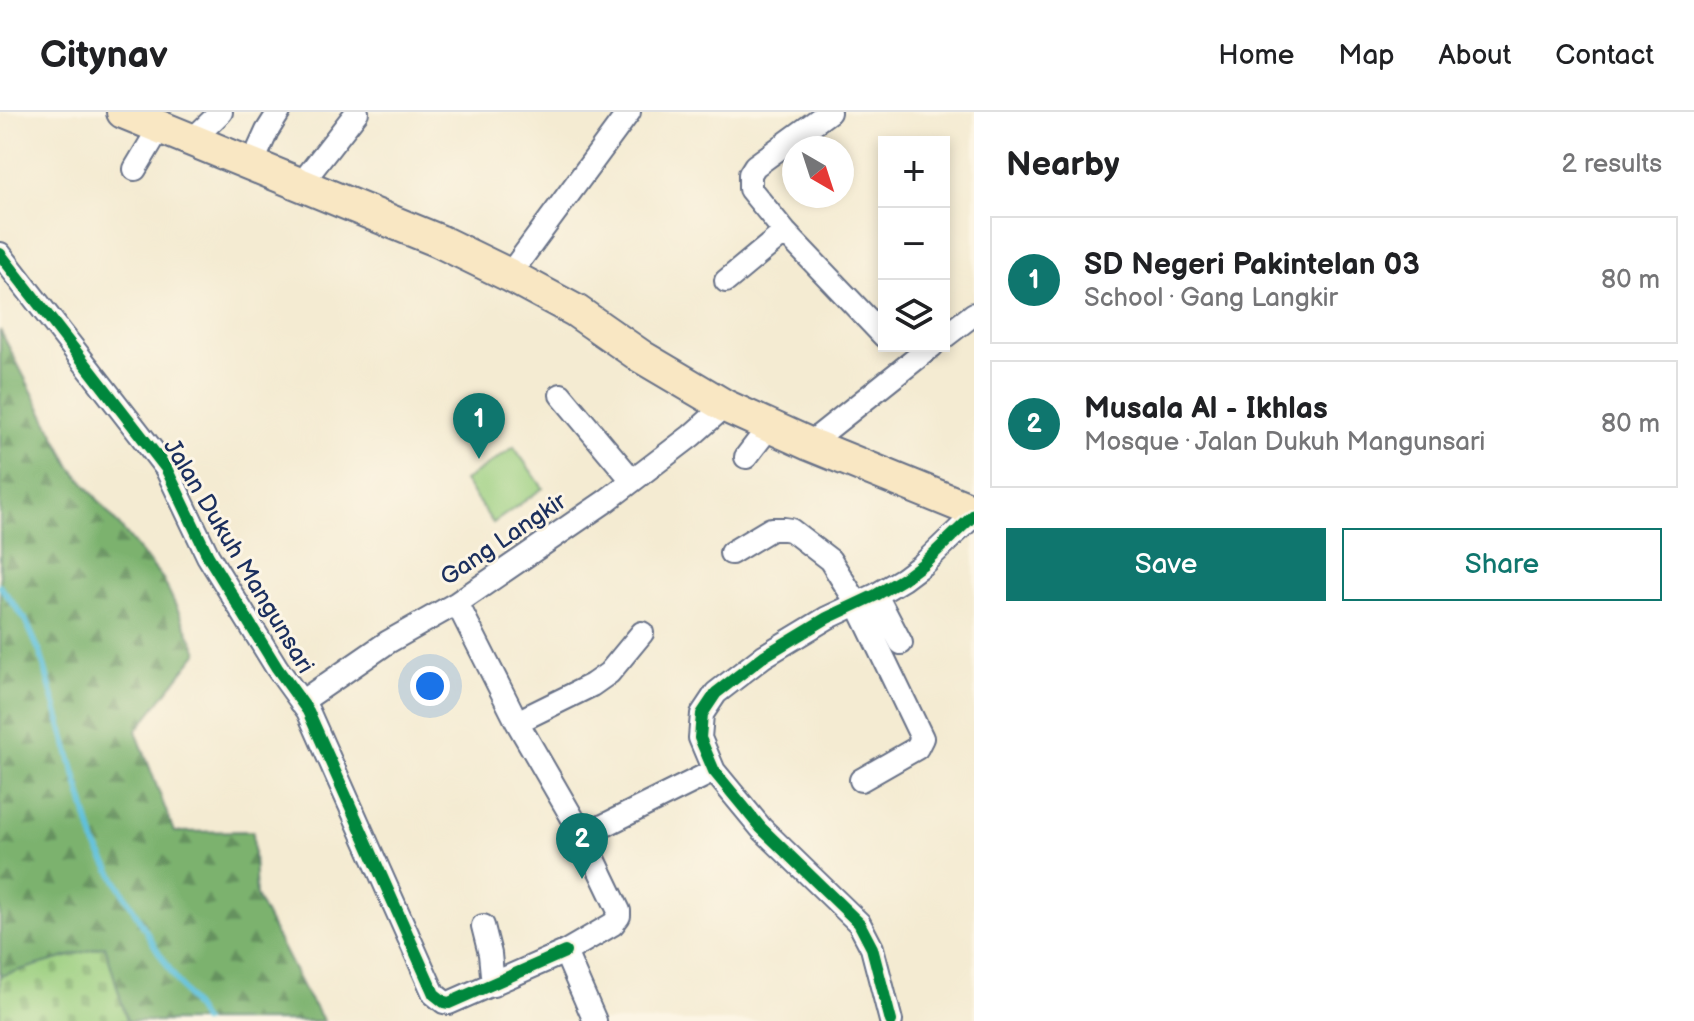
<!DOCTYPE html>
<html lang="en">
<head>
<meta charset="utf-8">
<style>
  body { margin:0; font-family:"Balsamiq Sans",sans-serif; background:#f2f2f2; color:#202124 }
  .controls { position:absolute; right:24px; top:24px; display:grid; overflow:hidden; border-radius:0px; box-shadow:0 4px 12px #0003 }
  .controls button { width:72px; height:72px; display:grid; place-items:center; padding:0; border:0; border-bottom:2px solid #e0e0e0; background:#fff; color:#202124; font:40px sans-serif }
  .compass { position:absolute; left:782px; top:24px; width:72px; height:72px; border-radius:50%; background:#fff; box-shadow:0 4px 12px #0003; rotate:141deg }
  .you { position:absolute; left:430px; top:574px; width:28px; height:28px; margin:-20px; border:6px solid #fff; border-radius:50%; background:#1a73e8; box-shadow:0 0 0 12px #1a73e833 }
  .badge { display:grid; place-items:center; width:52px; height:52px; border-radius:50%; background:#0f766e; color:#fff; font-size:26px; font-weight:700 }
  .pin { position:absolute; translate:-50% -66px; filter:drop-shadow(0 2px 4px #0008) }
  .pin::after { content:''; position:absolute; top:42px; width:28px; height:24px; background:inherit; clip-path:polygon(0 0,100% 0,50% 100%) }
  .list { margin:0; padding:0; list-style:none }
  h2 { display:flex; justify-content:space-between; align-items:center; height:104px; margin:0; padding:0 32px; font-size:34px }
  h2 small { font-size:26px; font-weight:400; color:#757577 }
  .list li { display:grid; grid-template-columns:52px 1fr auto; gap:24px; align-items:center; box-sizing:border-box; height:128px; margin:0 16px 16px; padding:0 16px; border:2px solid #e0e0e0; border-radius:0px }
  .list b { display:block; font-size:30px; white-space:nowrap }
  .list p { margin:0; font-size:26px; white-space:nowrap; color:#757577 }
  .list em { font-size:26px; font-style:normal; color:#757577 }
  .actions { display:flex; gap:16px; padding:24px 32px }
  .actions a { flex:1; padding:18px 0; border:2px solid #0f766e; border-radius:0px; text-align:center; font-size:28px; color:#0f766e }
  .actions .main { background:#0f766e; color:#fff }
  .icon { flex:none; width:44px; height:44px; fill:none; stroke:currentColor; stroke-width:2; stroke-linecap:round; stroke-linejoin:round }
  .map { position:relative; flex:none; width:974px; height:909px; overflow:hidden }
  header { display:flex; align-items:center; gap:48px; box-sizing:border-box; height:112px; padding:0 40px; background:#fff; border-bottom:2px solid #e0e0e0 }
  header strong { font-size:38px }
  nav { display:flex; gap:44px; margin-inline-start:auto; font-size:28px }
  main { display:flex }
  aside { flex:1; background:#fff }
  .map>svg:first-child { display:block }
  .forest { fill:url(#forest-firs); stroke:#4c7066; stroke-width:2 }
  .cemetery { fill:url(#cemetery-stones); stroke:#5b7f6f; stroke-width:2 }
  .pitch { fill:#9bcf80; stroke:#5b7f6f; stroke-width:2 }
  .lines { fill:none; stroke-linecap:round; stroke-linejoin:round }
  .stream { stroke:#5dc0db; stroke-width:6 }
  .minor-casing { stroke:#677187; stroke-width:26 }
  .secondary-casing { stroke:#677187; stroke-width:36 }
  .minor { stroke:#fff; stroke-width:22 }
  .secondary { stroke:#f9e7c3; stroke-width:32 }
  .cycleway-casing { stroke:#fcf5e5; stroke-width:17 }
  .cycleway { stroke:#00873e; stroke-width:12 }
  .labels { text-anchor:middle; stroke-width:6; stroke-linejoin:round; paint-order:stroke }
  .street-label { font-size:24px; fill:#1b2f5e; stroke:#fcf5e5 }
</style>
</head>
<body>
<header>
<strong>Citynav</strong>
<nav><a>Home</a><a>Map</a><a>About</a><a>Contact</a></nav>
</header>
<main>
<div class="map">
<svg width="974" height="909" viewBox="0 0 974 909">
  <defs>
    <pattern id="forest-firs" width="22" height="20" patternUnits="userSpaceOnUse" patternTransform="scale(2)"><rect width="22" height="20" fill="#7cb26e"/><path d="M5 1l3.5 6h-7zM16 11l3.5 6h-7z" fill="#65915e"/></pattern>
    <pattern id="cemetery-stones" width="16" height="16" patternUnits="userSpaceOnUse" patternTransform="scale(2)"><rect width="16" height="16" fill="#9bcf80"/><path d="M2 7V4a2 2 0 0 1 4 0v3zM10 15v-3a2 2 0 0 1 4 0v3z" fill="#85b271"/></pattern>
  </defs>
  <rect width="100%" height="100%" fill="#fcf5e5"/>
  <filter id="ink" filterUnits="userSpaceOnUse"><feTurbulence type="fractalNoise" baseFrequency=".0125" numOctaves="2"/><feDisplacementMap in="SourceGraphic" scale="16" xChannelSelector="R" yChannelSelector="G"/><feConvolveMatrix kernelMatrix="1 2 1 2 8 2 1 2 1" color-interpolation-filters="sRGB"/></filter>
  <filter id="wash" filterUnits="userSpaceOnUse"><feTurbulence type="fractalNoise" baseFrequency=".006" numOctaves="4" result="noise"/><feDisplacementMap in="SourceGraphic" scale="32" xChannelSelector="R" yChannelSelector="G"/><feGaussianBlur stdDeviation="1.8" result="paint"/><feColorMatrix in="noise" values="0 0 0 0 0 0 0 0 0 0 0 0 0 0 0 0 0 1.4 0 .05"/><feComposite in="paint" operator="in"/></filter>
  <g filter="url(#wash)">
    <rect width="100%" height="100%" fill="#f4ebd2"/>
    <path class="forest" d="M0,218L71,355L163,467L198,540L136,619L174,720L253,719L256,784L305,880L324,909H127L105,834L0,864Z"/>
    <path class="cemetery" d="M105,834L127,909H0V864Z"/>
    <path class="pitch" d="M514,335L543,376L493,411L464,369Z"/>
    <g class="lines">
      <path class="stream" d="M0,474L25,507L41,543L95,732L156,836L203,909"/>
    </g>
  </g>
  <g filter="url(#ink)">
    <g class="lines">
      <defs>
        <path id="minor" d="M829,0L755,54L750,62V77L785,120L884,224
          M192,28L221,0
          M252,52L267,19L279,0
          M135,57L160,15
          M301,72L357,0
          M0,142L166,356L208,444L277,556L308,599L434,882L444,890L449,891L565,840
          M509,163L629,0
          M726,169L785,120
          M944,225L974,202
          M561,283L632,368
          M809,332L932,234
          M746,345L769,315
          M731,441L771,417H784L791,418L830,448L857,491L922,626L917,636L861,668
          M876,483L901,531
          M457,491L517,610L583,724
          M301,590L388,530L457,491L606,389L691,324L725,294
          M517,610L592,573L609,561L642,521
          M483,814L490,842L493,873
          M595,909L565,840L613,812L619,804V799L583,724L714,659
          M891,909L872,836L859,811L761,716L714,659L700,626L702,602L716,581L764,544L827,506L876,483L903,467L923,452L974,403"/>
        <path id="secondary" d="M123,0L439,129L509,163L576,199L642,245L725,294L809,332L974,399"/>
      </defs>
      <use href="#minor" class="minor-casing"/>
      <use href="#secondary" class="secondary-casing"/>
      <use href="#minor" class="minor"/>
      <use href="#secondary" class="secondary"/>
      <defs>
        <path id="cycleway" d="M0,142L166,356L208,444L277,556L308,599L434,882L444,890L449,891L565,840
          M891,909L872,836L859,811L761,716L714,659L700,626L702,602L716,581L764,544L827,506L876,483L903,467L923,452L974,403"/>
      </defs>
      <use href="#cycleway" class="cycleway-casing"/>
      <use href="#cycleway" class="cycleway"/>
    </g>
  </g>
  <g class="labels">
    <g class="street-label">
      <text transform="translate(503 427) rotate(-34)" y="8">Gang Langkir</text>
      <text transform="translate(239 444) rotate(59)" y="8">Jalan Dukuh Mangunsari</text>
    </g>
  </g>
</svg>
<div class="controls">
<button>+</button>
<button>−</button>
<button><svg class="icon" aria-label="layers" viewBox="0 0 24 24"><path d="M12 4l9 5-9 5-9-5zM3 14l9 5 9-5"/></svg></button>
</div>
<svg class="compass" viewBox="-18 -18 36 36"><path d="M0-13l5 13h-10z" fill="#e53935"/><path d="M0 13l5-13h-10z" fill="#757577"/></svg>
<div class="you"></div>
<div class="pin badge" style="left:479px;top:347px">1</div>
<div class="pin badge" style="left:582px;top:767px">2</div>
</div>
<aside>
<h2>Nearby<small>2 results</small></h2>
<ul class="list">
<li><span class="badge">1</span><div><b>SD Negeri Pakintelan 03</b><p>School · Gang Langkir</p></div><em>80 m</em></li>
<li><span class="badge">2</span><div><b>Musala Al - Ikhlas</b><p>Mosque · Jalan Dukuh Mangunsari</p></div><em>80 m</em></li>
</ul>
<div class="actions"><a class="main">Save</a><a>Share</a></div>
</aside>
</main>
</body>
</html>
